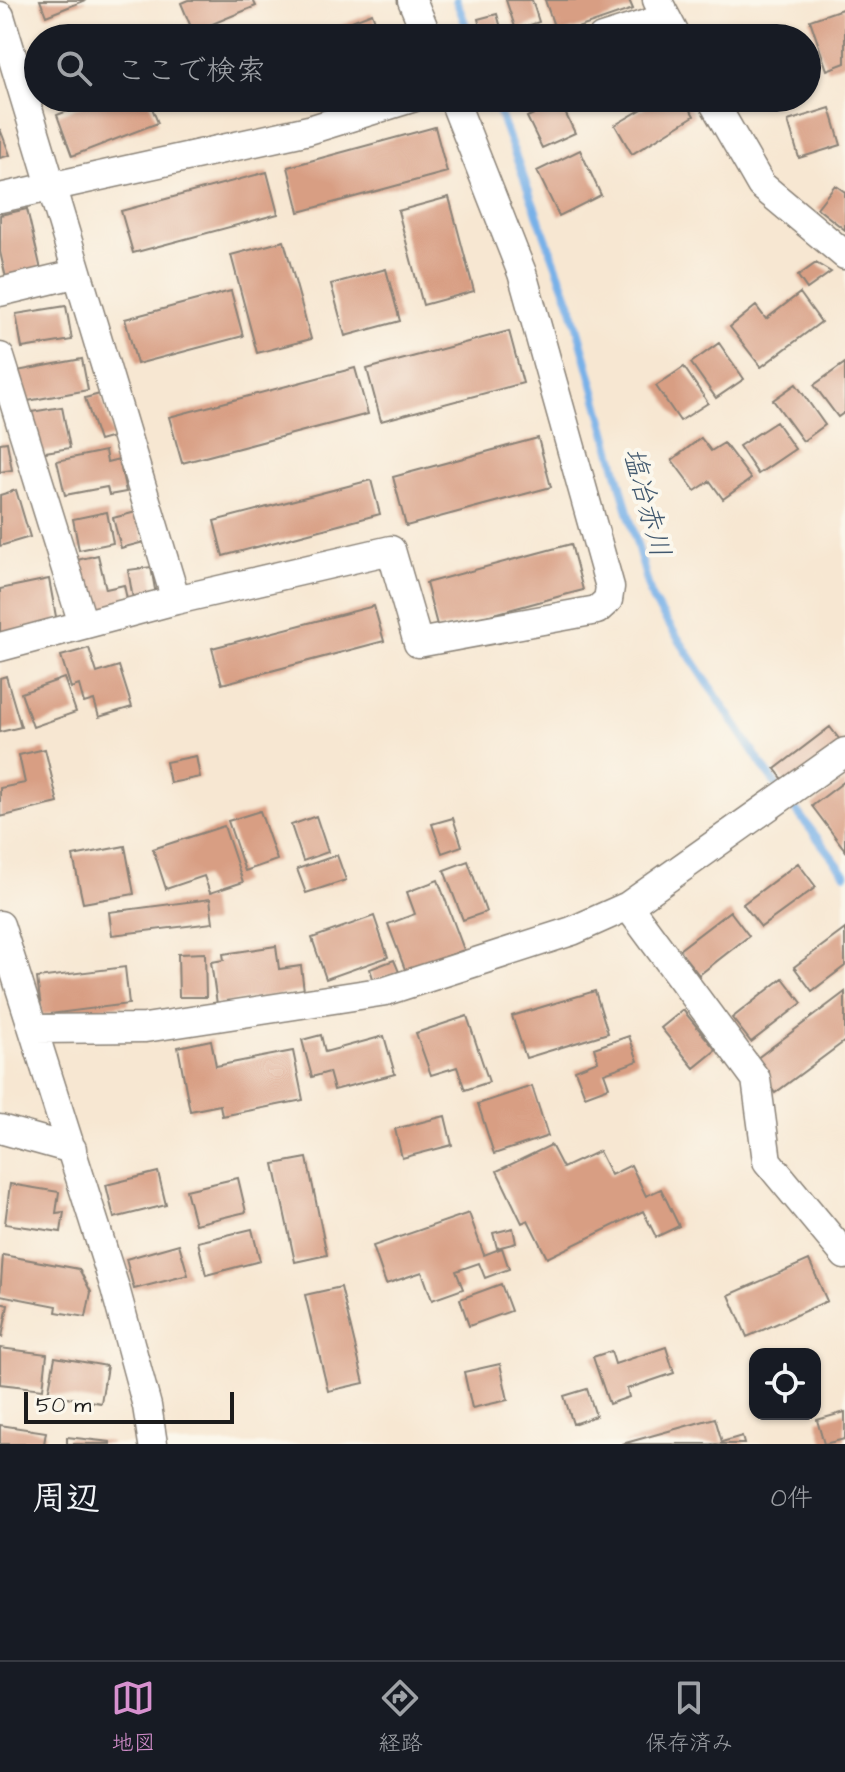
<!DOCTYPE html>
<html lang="ja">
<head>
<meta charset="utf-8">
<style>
  body { margin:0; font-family:"Architects Daughter","Klee One",sans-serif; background:#20242c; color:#f1f3f6 }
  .controls { position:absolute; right:24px; bottom:24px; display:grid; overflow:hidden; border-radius:16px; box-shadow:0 2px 6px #0004 }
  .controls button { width:72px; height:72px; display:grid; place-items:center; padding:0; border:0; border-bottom:2px solid #363941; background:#171b24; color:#f1f3f6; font:40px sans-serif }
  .scale { position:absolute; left:24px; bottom:20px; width:210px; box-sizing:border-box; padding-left:8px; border:4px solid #1c1c1c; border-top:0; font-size:22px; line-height:28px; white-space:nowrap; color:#1c1c1c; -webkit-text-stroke:6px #fbf7ec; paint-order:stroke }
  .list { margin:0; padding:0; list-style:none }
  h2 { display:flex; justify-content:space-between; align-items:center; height:104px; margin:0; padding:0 32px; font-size:34px }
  h2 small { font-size:26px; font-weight:400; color:#9ea1a6 }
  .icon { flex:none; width:44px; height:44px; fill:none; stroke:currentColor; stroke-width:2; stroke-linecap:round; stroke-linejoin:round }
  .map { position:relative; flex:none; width:845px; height:1444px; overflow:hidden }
  .search { position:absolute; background:#171b24; box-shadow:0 2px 6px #0004; left:24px; right:24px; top:24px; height:88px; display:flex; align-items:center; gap:20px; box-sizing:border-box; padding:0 28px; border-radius:44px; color:#9ea1a6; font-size:30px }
  .sheet { height:216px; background:#171b24 }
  nav { display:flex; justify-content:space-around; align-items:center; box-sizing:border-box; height:112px; border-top:2px solid #363941; background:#171b24; font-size:22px; color:#9ea1a6 }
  nav a { display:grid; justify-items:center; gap:4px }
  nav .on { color:#d690ce }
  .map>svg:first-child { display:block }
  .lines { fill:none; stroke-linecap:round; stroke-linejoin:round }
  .stream { stroke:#78b1e8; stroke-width:8 }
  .building { fill:#d89e83 }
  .street-casing { stroke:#8a8277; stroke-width:31 }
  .street { stroke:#fff; stroke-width:28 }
  .labels { text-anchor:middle; stroke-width:8; stroke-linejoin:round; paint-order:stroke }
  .water-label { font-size:28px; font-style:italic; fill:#41586e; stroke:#fbf7ec }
</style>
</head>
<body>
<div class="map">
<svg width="845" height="1444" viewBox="0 0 845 1444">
  <rect width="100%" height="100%" fill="#fbf7ec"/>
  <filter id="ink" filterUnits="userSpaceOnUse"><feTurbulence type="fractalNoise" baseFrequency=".0125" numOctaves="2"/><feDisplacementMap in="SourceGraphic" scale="16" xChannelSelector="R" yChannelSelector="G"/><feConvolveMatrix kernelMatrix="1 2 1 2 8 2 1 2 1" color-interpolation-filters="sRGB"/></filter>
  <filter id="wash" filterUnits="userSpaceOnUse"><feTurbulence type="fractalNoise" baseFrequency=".006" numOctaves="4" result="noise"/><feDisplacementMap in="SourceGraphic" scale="32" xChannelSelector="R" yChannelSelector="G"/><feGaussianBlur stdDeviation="1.8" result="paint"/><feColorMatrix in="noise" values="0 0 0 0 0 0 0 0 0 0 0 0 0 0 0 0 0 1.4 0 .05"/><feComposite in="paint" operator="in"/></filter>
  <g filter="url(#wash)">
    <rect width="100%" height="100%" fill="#f7e7d2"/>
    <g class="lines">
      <path class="stream" d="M456,0L471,38
        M494,98L572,308L652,599L768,774L845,874"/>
    </g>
    <g id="blocks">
      <path class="building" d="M40,0H86L46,16Z
        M188,0H253L256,6L193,32L181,3Z
        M506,0H532L539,22L516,30Z
        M545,0H629L633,9L557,35Z
        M845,8V63L827,70L810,20Z
        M372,13L381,38H308Z
        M497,14L504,38H483L478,19Z
        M101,98H148L158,123L72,156L57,115Z
        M661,98H684L694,116L632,154L615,125Z
        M560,102L575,133L542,148L527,117Z
        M830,108L841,145L799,158L788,121Z
        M435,127L447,172L299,212L288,167Z
        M0,129L10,155L0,158Z
        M580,150L601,195L559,216L537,171Z
        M267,172L278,214L133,253L121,211Z
        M835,185L845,192V230L817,208Z
        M449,197L474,291L423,305L398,211Z
        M27,209L42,274L7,282L0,252V215Z
        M284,241L311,339L257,353L231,255Z
        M816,263L831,272L807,289L798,276Z
        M386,269L400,321L345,336L331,284Z
        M231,291L243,336L137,364L125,319Z
        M800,293L821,322L761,367L730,327L756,306L766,319Z
        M66,306L72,340L22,348L16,314Z
        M509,331L523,383L381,421L367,369Z
        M719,343L744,379L716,398L691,363Z
        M82,359L88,390L22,402L17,371Z
        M845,363V412L838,417L814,385Z
        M684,367L708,403L680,421L656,386Z
        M355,368L368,414L182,463L169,417Z
        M796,384L825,425L803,441L773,400Z
        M100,394L113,437L99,441L85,398Z
        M62,407L70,448L39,453L31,412Z
        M776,422L795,449L758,474L739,446Z
        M538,438L551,487L406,526L393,477Z
        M701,438L711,451L724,443L751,479L723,499L710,481L695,491L672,460Z
        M7,442L12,470L0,472V443Z
        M105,451L107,462L119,459L126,492L109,495L107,487L65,495L57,461Z
        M371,480L380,514L223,556L214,521Z
        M16,490L30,537L0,546V495Z
        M107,512L113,543L79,550L73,519Z
        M136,512L144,542L121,548L113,518Z
        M571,544L583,590L438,629L426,583Z
        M98,555L106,589L124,585L128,604L85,614L73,561Z
        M151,567L156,595L133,599L128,570Z
        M49,579L57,622L0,634V589Z
        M374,606L384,641L222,684L212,648Z
        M89,648L97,673L119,666L132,707L99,717L94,700L84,703L79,685L71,688L61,656Z
        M6,676L21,727L0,732V678Z
        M64,678L76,712L33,727L21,693Z
        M830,727L843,744L788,786L775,769Z
        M45,749L58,803L0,817V788L25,783L19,755Z
        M196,756L200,777L170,783L166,762Z
        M845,781V850L812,806Z
        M260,811L277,860L245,871L228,821Z
        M316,816L328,852L303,861L291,825Z
        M453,818L462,846L442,853L432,824Z
        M224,826L243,882L210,893L204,876L166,889L153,849Z
        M125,846L134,894L83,903L73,856Z
        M337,855L346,880L306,893L297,869Z
        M468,861L486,912L463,920L444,870Z
        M798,863L816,887L761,927L743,904Z
        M438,880L464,950L406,972L388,924L415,914L407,892Z
        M210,899L213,923L112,935L109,912Z
        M730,911L749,936L699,975L679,950Z
        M374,916L388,957L326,979L312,938Z
        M845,929V966L812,991L794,967Z
        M276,946L279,969L301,966L304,991L217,1004L211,962L224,960L223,954Z
        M205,953L206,997H179L178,954Z
        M394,960L399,972L374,981L370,969Z
        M125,967L129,1004L42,1015L37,978Z
        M783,978L802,1003L751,1042L732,1018Z
        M595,991L608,1033L526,1058L512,1016Z
        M845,992V1041L775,1093L752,1062Z
        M683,1010L716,1050L694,1068L661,1028Z
        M467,1016L489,1082L465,1090L457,1067L431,1075L416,1033Z
        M321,1035L325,1052L384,1036L395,1074L334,1090L329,1072L312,1077L302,1040Z
        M629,1036L638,1061L604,1073L609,1087L585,1096L575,1070L598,1061L594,1048Z
        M211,1040L216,1066L293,1051L303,1100L222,1116L220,1105L190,1111L178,1047Z
        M532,1086L548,1136L494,1154L478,1104Z
        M445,1116L452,1145L402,1158L395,1129Z
        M551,1145L563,1168L599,1151L611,1175L631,1165L646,1196L661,1189L679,1226L656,1237L643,1211L547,1258L528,1220L522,1223L497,1171Z
        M307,1158L327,1255L295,1262L274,1164Z
        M158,1172L166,1205L114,1218L106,1185Z
        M238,1178L246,1212L195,1224L186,1190Z
        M10,1184L59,1192L56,1213L64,1212L61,1232L5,1224Z
        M469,1213L484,1255L502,1248L509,1269L485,1278L479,1263L456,1271L463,1289L432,1300L422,1272L386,1284L373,1246Z
        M513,1228L516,1243L497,1248L493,1233Z
        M252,1229L260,1261L206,1275L198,1242Z
        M179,1244L188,1275L134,1289L126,1259Z
        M3,1255L79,1269L91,1292L86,1317L56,1312L57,1306L0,1295Z
        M809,1260L827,1301L747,1337L729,1295Z
        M501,1284L511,1311L469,1326L460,1299Z
        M341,1287L364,1383L328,1391L305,1295Z
        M0,1303L8,1305L2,1337H0Z
        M666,1347L674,1373L627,1389L629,1397L609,1404L593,1357L611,1351L615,1364Z
        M0,1348L47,1354L43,1389L0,1384Z
        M55,1357L107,1366L101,1403L48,1394Z
        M500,1364L508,1400L472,1408L464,1372Z
        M587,1389L596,1416L573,1424L564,1396Z
        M845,1412V1439L824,1444L817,1420Z
        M715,1418L722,1442L742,1436L744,1444H622Z
        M0,1425L46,1432L44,1444H0Z
        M67,1437L110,1442V1444H67Z"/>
    </g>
  </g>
  <g filter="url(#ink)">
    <use href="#blocks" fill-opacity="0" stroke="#8a8277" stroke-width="2"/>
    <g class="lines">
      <defs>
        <path id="street" d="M412,0L428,38
          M657,0L677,38
          M0,16L176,600L0,647
          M602,38L665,18
          M711,98L761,185L845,255
          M0,198L309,130L412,98
          M0,292L75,274
          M0,357L83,624
          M176,600L391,550L418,643L597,610L608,600L610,587L522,273L453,98
          M628,906L756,1079L767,1161L845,1255
          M0,925L115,1288L147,1406L153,1444
          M35,1029L145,1028L386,991L572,931L628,906L845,752
          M0,1129L72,1149"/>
      </defs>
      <use href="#street" class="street-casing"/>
      <use href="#street" class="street"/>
    </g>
  </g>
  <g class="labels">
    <g class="water-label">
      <text transform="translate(648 502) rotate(75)" y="10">塩冶赤川</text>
    </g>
  </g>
</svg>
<div class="controls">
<button><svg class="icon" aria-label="locate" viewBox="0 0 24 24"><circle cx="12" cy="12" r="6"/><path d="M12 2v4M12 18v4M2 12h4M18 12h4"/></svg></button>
</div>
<div class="scale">50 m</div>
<div class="search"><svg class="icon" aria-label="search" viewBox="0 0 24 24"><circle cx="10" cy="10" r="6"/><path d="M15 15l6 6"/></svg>ここで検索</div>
</div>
<section class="sheet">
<h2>周辺<small>0件</small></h2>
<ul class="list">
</ul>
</section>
<nav>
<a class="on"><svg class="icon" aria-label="map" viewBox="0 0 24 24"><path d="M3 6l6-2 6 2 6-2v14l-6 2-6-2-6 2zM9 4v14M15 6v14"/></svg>地図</a>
<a><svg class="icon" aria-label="directions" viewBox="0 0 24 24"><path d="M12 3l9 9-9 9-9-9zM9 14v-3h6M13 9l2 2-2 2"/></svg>経路</a>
<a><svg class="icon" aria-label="saved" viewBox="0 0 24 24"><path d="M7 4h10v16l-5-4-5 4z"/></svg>保存済み</a>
</nav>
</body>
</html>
